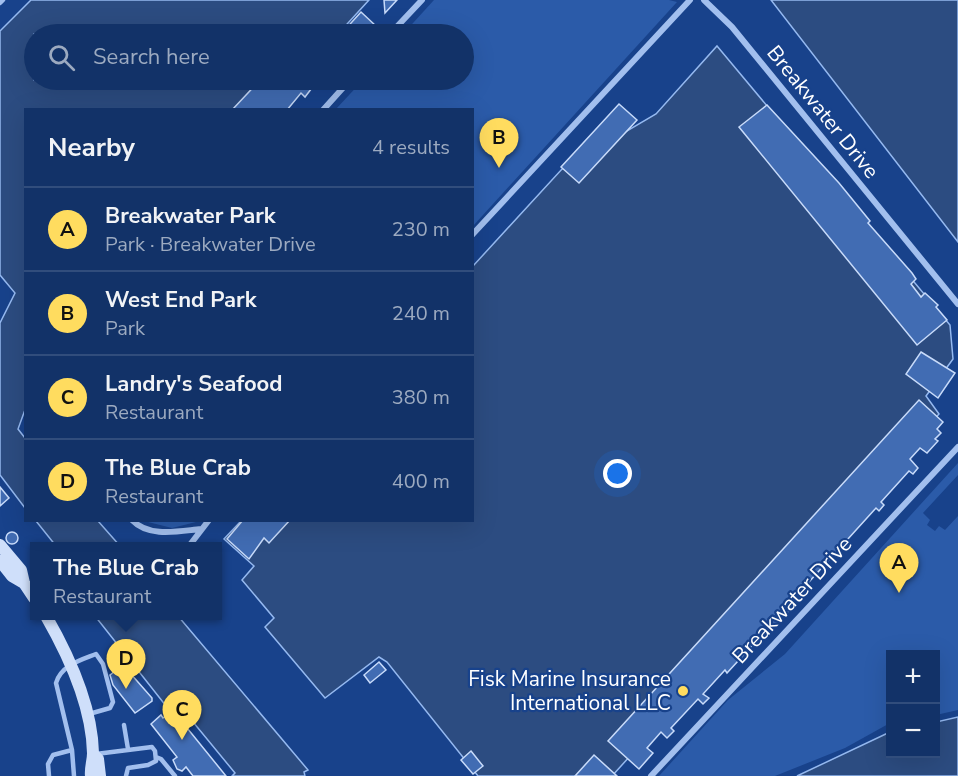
<!DOCTYPE html>
<html lang="en">
<head>
<meta charset="utf-8">
<style>
  body { margin:0; font-family:"Nunito Sans",sans-serif; background:#1f3e71; color:#f1f3f6 }
  .controls { position:absolute; right:18px; bottom:18px; display:grid; overflow:hidden; border-radius:0px; box-shadow:0 6px 24px #0002 }
  .controls button { width:54px; height:54px; display:grid; place-items:center; padding:0; border:0; border-bottom:2px solid #314d7c; background:#123268; color:#f1f3f6; font:30px sans-serif }
  .you { position:absolute; left:618px; top:474px; width:21px; height:21px; margin:-15px; border:4px solid #fff; border-radius:50%; background:#1a73e8; box-shadow:0 0 0 9px #1a73e833 }
  .badge { display:grid; place-items:center; width:39px; height:39px; border-radius:50%; background:#ffdc5f; color:#111; font-size:20px; font-weight:700 }
  .pin { position:absolute; translate:-50% -50px; filter:drop-shadow(0 2px 3px #0008) }
  .pin::after { content:''; position:absolute; top:32px; width:21px; height:18px; background:inherit; clip-path:polygon(0 0,100% 0,50% 100%) }
  .popup { position:absolute; left:30px; top:542px; width:192px; height:78px; box-sizing:border-box; display:grid; place-content:center; border-radius:0px; background:#123268; filter:drop-shadow(0 2px 4px #0005); font-size:20px; white-space:nowrap; color:#9caac0 }
  .popup b { font-size:22px; color:#f1f3f6 }
  .popup::after { content:''; position:absolute; left:50%; top:100%; margin-left:-12px; border:12px solid transparent; border-top-color:#123268 }
  .list { margin:0; padding:0; list-style:none }
  h2 { display:flex; justify-content:space-between; align-items:center; height:78px; margin:0; padding:0 24px; font-size:26px }
  h2 small { font-size:20px; font-weight:400; color:#9caac0 }
  .list li { display:grid; grid-template-columns:39px 1fr auto; gap:18px; align-items:center; box-sizing:border-box; height:84px; padding:0 24px; border-top:2px solid #314d7c }
  .list b { display:block; font-size:22px; white-space:nowrap }
  .list p { margin:0; font-size:20px; white-space:nowrap; color:#9caac0 }
  .list em { font-size:20px; font-style:normal; color:#9caac0 }
  .icon { flex:none; width:33px; height:33px; fill:none; stroke:currentColor; stroke-width:2; stroke-linecap:round; stroke-linejoin:round }
  .map { position:relative; flex:none; width:958px; height:776px; overflow:hidden }
  .search { position:absolute; background:#123268; box-shadow:0 6px 24px #0002; left:24px; top:24px; width:450px; height:66px; display:flex; align-items:center; gap:15px; box-sizing:border-box; padding:0 21px; border-radius:33px; color:#9caac0; font-size:22px }
  .panel { position:absolute; background:#123268; box-shadow:0 6px 24px #0002; left:24px; top:108px; width:450px; height:414px; border-radius:0px }
  .map>svg:first-child { display:block }
  .green { fill:#2b5ba9 }
  .water { fill:#2c4c81; stroke:#95b9f0; stroke-width:1.5 }
  .building { fill:#416cb3; stroke:#c8dbfa; stroke-width:1.5 }
  .lines { fill:none; stroke-linecap:round; stroke-linejoin:round }
  .lane { stroke:#a2bfee; stroke-width:4.5 }
  .street { stroke:#a2bfee; stroke-width:6 }
  .secondary { stroke:#cfdffa; stroke-width:12 }
  .poi-dot { fill:#ffdc5f; stroke:#18428b; stroke-width:2 }
  .labels { text-anchor:middle; stroke-width:4.5; stroke-linejoin:round; paint-order:stroke }
  .street-label { font-size:21px; fill:#fff; stroke:#18428b }
  .poi-label { font-size:21px; fill:#fff; stroke:#18428b; text-anchor:end }
</style>
</head>
<body>
<div class="map">
<svg width="958" height="776" viewBox="0 0 958 776">
  <rect width="100%" height="100%" fill="#18428b"/>
  <path class="green" d="M434,0H669L677,2L473,226L472,110L336,109L363,80H464V34H403Z
    M958,463V475L923,513L930,520L927,525L935,531L939,526L945,530L958,516V710L936,715V654H890V723L845,748L775,776H659L728,700L785,654Z
    M144,521H200L172,528Z"/>
  <path class="water" d="M31,0H369L338,34H34V80H295L266,109L26,110V407L18,429L25,438V508L0,475V323L15,293L0,275V31Z
    M771,0H958V242Z
    M717,46L950,325L953,359L926,396L939,414L612,776H478L387,662L379,657L325,698L265,627L274,618L242,580L254,566L224,539L241,521L472,520L473,266L562,169L656,114Z
    M36,521H98L120,546H56Z
    M95,616H178L308,770L304,772L305,776H232L235,773L184,711H170Z
    M958,717V776H797L890,732V754H936V722Z"/>
  <path class="building" d="M384,0H397L385,13Z
    M361,12L376,26L369,34H341Z
    M260,80H318L305,97L301,93L287,110H232Z
    M619,104L637,120L579,183L561,167Z
    M767,105L839,183L870,221L868,223L912,273L916,279L911,284L921,297L925,293L938,305L936,307L947,320L917,345L739,127Z
    M921,352L955,373L938,398L906,374Z
    M919,400L943,422L937,429L941,433L935,439L938,441L927,453L920,448L910,459L918,468L913,474L909,471L881,502L884,505L879,511L876,508L799,593L802,596L774,627L772,624L727,673L725,670L703,694L709,698L703,704L698,699L671,728L674,731L667,738L661,732L647,748L653,753L639,769L608,741Z
    M0,487L9,498L0,506Z
    M243,520H290L269,543L264,538L249,559L227,539Z
    M6 538a6 6 0 1 1 12 0a6 6 0 1 1-12 0Z
    M379,662L386,670L370,683L364,675Z
    M123,665L152,698V701L135,713L113,685L110,675Z
    M170,713L176,720L179,718L226,776H193L186,767L182,771L177,769L173,760L177,757L151,724L161,715L163,718Z
    M471,751L483,766L473,774L461,760Z
    M594,755L617,776H575Z"/>
  <g class="lines">
    <path class="lane" d="M0,3L3,0
      M124,725L128,749
      M96,754L152,747L155,751L156,761L148,765L128,768L126,776
      M156,757L161,759L175,776
      M49,776L48,764L53,755L72,750
      M74,776L72,750L56,683C61,665 81,660 96,654L103,664L113,702L110,708L89,714"/>
    <path class="street" d="M704,0L732,27L958,304
      M390,34L422,0
      M323,110L350,80
      M472,235L690,0
      M132,520C149,538 179,531 201,529
      M189,546L209,520
      M651,776L958,447"/>
    <path class="secondary" d="M0,545L21,570L24,583L34,598
      M0,561L12,576L24,583
      M46,616C69,656 92,706 93,753C93,761 90,768 91,776
      M93,754L98,759L100,776"/>
  </g>
  <circle class="poi-dot" cx="683" cy="691" r="6"/>
  <g class="labels">
    <g class="street-label">
      <text transform="translate(823 112) rotate(51)" y="7">Breakwater Drive</text>
      <text transform="translate(792 600) rotate(-47)" y="7">Breakwater Drive</text>
    </g>
    <g class="poi-label">
      <text x="671" y="686">Fisk Marine Insurance<tspan x="671" dy="24">International LLC</tspan></text>
    </g>
  </g>
</svg>
<div class="controls">
<button>+</button>
<button>−</button>
</div>
<div class="you"></div>
<div class="pin badge" style="left:899px;top:593px">A</div>
<div class="pin badge" style="left:499px;top:168px">B</div>
<div class="pin badge" style="left:182px;top:740px">C</div>
<div class="pin badge" style="left:126px;top:689px">D</div>
<div class="popup"><b>The Blue Crab</b>Restaurant</div>
<div class="search"><svg class="icon" aria-label="search" viewBox="0 0 24 24"><circle cx="10" cy="10" r="6"/><path d="M15 15l6 6"/></svg>Search here</div>
<section class="panel">
<h2>Nearby<small>4 results</small></h2>
<ul class="list">
<li><span class="badge">A</span><div><b>Breakwater Park</b><p>Park · Breakwater Drive</p></div><em>230 m</em></li>
<li><span class="badge">B</span><div><b>West End Park</b><p>Park</p></div><em>240 m</em></li>
<li><span class="badge">C</span><div><b>Landry's Seafood</b><p>Restaurant</p></div><em>380 m</em></li>
<li><span class="badge">D</span><div><b>The Blue Crab</b><p>Restaurant</p></div><em>400 m</em></li>
</ul>
</section>
</div>
</body>
</html>
